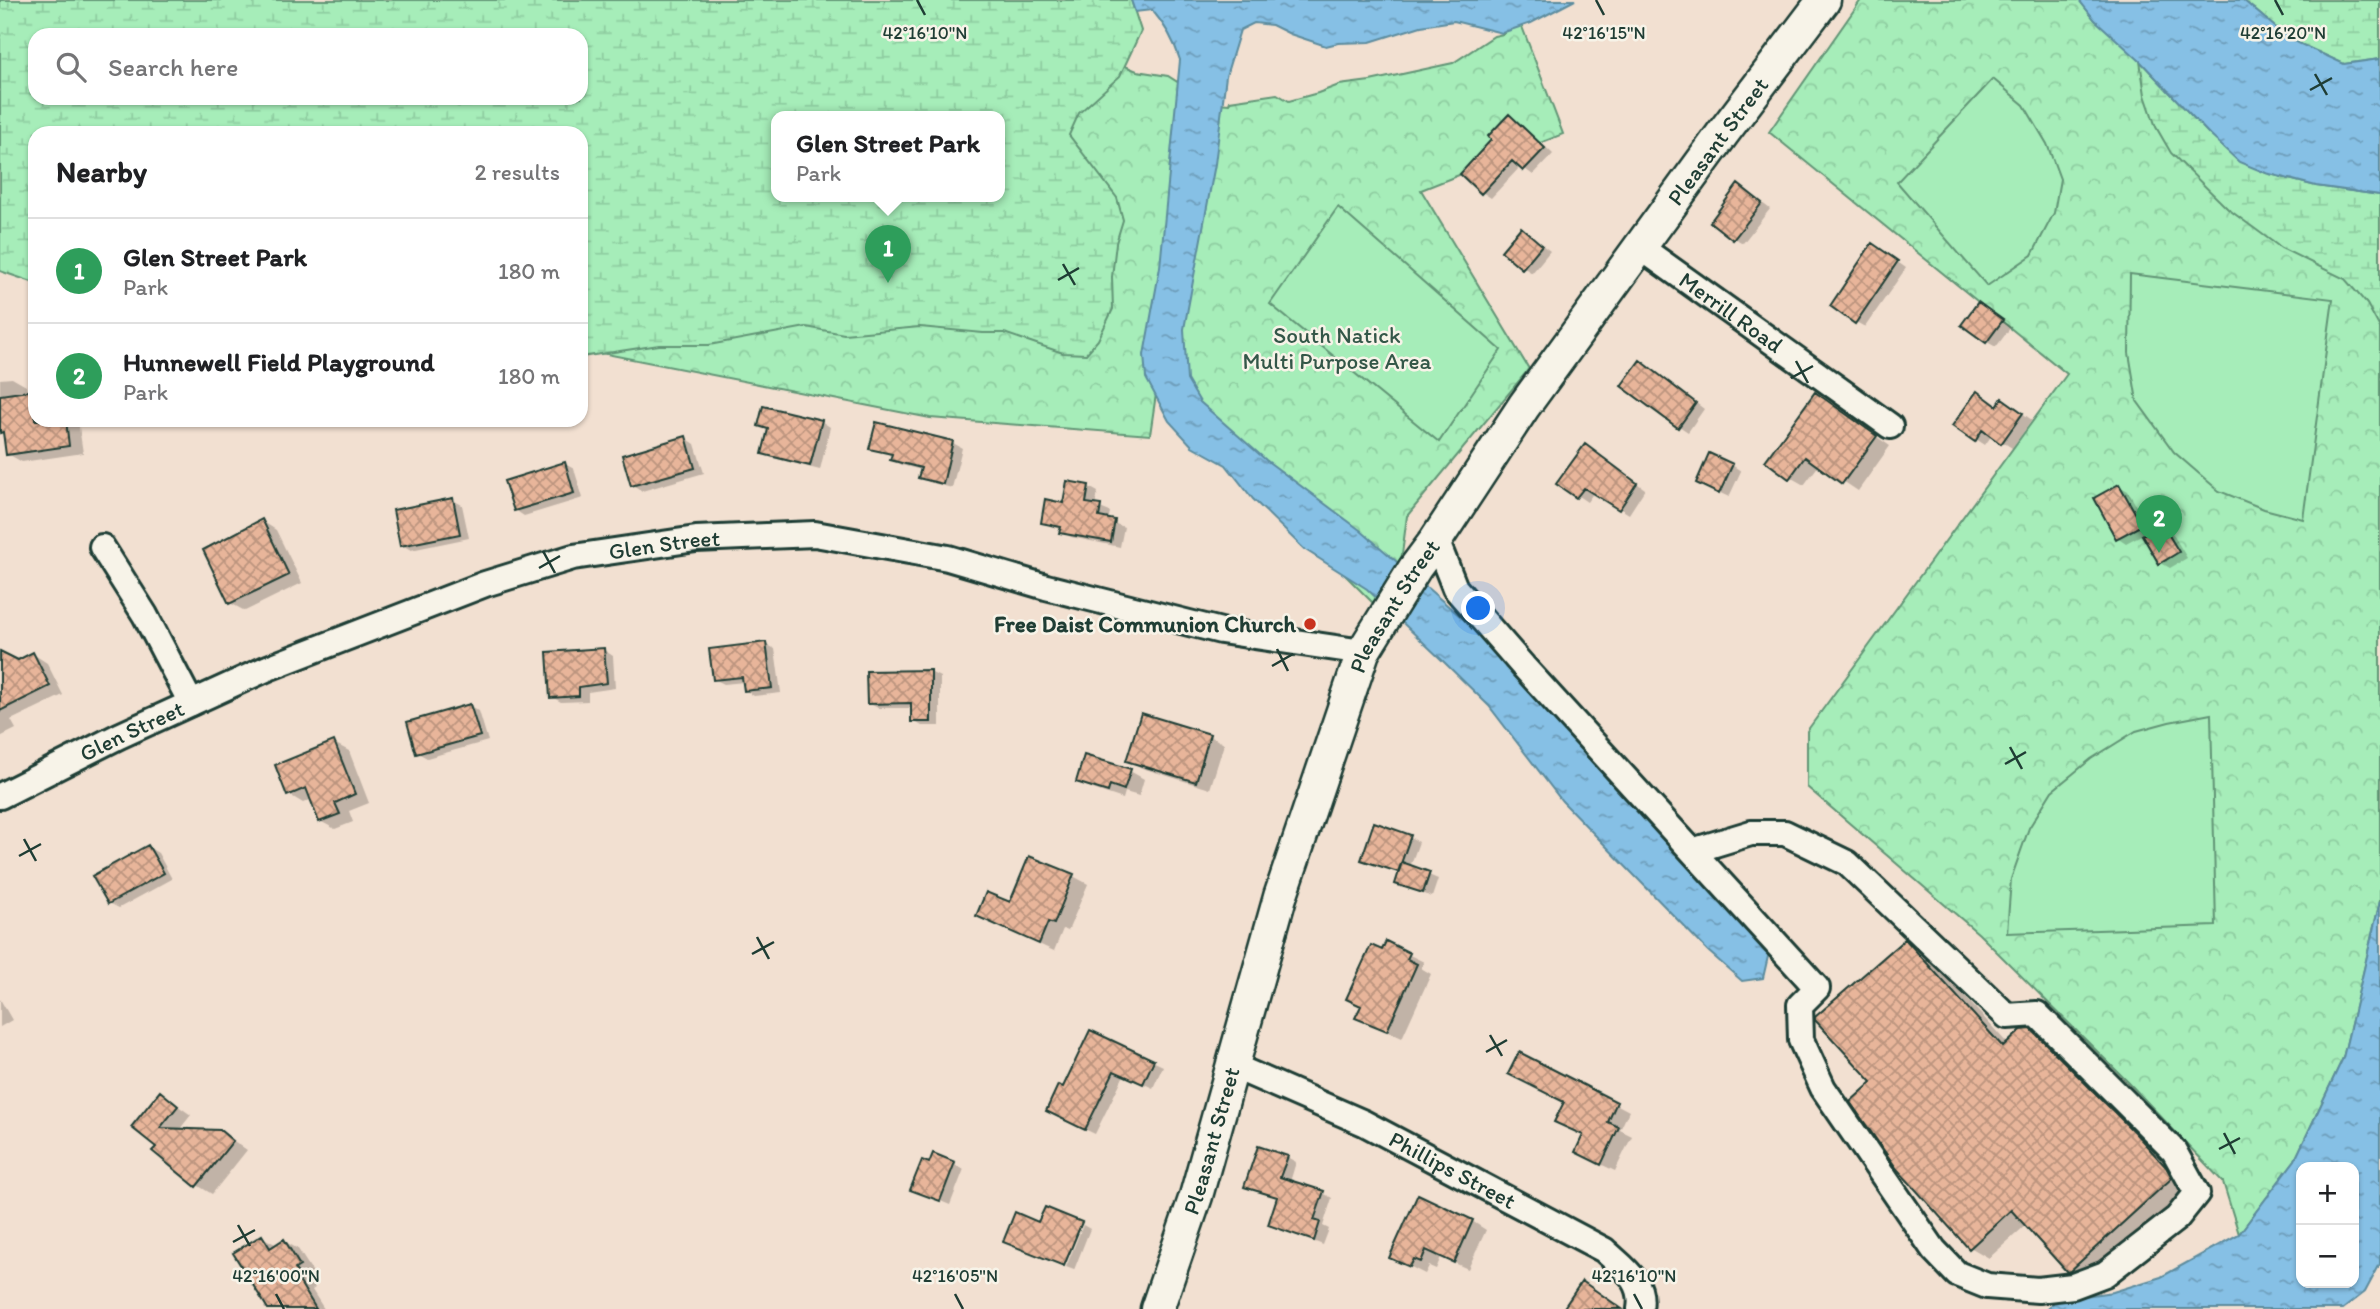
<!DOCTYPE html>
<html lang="en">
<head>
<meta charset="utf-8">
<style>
  body { margin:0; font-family:Itim,sans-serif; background:#f6f6f6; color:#202124 }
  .controls { position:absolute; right:21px; bottom:21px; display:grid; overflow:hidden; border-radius:14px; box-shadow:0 2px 5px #0004 }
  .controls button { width:63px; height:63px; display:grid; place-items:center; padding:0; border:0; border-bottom:2px solid #e0e0e0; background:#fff; color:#202124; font:35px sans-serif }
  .you { position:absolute; left:1479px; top:609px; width:24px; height:24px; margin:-18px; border:5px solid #fff; border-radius:50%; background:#1a73e8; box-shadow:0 0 0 10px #1a73e833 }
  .badge { display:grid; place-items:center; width:46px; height:46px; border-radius:50%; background:#c8321e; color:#fff; font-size:23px; font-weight:700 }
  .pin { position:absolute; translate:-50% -58px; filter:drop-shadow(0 2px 4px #0008) }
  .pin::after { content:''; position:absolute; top:37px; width:24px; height:21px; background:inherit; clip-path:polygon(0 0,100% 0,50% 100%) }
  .popup { position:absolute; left:771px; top:111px; width:234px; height:91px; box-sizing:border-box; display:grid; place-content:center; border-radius:14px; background:#fff; filter:drop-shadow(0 2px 5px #0005); font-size:23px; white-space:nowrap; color:#757577 }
  .popup b { font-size:26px; color:#202124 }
  .popup::after { content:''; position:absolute; left:50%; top:100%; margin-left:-14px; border:14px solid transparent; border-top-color:#fff }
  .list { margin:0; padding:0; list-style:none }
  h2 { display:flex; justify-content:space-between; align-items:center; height:91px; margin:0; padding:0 28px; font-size:30px }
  h2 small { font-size:23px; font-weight:400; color:#757577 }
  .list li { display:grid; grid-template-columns:46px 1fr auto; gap:21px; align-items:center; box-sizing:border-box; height:105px; padding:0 28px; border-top:2px solid #e0e0e0 }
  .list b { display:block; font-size:26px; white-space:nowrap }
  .list p { margin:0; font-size:23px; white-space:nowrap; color:#757577 }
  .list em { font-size:23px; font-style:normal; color:#757577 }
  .icon { flex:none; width:38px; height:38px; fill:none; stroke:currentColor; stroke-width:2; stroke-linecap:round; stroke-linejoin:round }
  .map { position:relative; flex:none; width:2380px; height:1309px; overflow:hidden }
  .search { position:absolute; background:#fff; box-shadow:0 2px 5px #0004; left:28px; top:28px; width:560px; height:77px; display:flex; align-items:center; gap:18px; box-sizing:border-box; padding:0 24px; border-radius:21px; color:#757577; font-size:26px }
  .panel { position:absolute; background:#fff; box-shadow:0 2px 5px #0004; left:28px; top:126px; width:560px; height:301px; border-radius:21px }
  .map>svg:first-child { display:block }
  .forest { fill:url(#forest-crowns); stroke:#629576; stroke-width:2; fill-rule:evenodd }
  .wetland { fill:url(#wetland-marsh); stroke:#629576; stroke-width:2; fill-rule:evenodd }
  .pitch { fill:#a6edb9; stroke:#629576; stroke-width:2 }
  .water { fill:url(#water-ripples); stroke:#5d8c9e; stroke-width:2; fill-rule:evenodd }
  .shadow { fill:#0003 }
  .building { fill:url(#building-cross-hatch); stroke:#1f3d34; stroke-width:2 }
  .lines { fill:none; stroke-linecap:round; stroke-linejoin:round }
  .minor-casing { stroke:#1f3d34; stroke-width:30 }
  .major-casing { stroke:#1f3d34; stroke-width:37 }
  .minor { stroke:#f7f3e8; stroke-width:24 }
  .major { stroke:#f7f3e8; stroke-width:32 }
  .ticks { fill:none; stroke:#1f3d34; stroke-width:2.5 }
  .poi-dot { fill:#c8321e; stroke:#f7f3e8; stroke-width:2.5 }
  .labels { text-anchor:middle; stroke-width:5; stroke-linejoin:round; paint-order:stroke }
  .street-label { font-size:23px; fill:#1f3d34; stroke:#f7f3e8 }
  .park-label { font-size:23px; fill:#335748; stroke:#f7f3e8 }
  .poi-label { font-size:23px; font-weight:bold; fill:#1f3d34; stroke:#f7f3e8; text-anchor:end }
  .ticks-label { font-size:18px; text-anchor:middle; fill:#1f3d34; stroke:#f7f3e8; stroke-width:5; stroke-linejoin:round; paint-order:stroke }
</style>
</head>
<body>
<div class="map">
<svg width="2380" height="1309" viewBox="0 0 2380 1309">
  <defs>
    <pattern id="forest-crowns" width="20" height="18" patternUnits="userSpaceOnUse" patternTransform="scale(1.75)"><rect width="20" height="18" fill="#a6edb9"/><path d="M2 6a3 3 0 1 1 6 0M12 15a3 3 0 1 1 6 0" fill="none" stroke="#8ecca0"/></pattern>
    <pattern id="wetland-marsh" width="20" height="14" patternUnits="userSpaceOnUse" patternTransform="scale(1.75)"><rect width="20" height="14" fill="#a6edb9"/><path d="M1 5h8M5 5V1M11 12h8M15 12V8" fill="none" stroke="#8ecca0"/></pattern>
    <pattern id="water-ripples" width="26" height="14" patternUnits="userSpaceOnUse" patternTransform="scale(1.75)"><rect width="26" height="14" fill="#86c0e5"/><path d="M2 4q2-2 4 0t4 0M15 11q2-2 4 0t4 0" fill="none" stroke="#6d9dba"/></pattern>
    <pattern id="building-cross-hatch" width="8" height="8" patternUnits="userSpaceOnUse" patternTransform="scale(1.75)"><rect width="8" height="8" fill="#e8b59a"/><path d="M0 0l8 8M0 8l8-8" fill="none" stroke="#bb947e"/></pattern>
  </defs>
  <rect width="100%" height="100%" fill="#f2e0d1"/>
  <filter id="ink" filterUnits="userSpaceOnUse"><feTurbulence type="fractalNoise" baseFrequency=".0143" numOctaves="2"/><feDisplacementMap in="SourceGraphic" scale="14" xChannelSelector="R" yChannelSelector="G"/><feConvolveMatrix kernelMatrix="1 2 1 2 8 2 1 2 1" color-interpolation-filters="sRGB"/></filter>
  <g filter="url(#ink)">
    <path class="forest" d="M0,0L35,35V98H581V35L422,22L1118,63L1137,71L1168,76L1190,90L1217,103L1229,104L1230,101L1277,94L1289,101L1318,93L1339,85L1370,81L1453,63L1494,36L1504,34L1505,31L1521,24L1563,134L1421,190L1529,369L1407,516L1393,623L1157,387L1150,435L930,418L581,349V133H35ZM776,117H1000V197H776Z
      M1861,0H2079L2095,20L2316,186L2380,195V901L2343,1058L2295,1160L2239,1234L2223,1182L2128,1082L1979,934L1807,787V731L2067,374L1769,132Z"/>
    <path class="wetland" d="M0,0H1131L1141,31L1120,76L1079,113L1069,135L1117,198L1123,220L1116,243L1112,277L1113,309L1098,340L1086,354L1063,353L1004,333H983L920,327L844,334L806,327L709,345H659L581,357V133H35V283L0,271ZM35,35H581V98H35ZM776,117H1000V197H776Z
      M2243,0H2380V59L2344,64L2298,43L2275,27Z
      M2140,61L2210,135L2266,173L2316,186L2380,195V328L2367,304L2345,279L2281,248L2228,209L2171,153L2156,127L2145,95Z"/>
    <path class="pitch" d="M1993,79L2024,105L2047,144L2060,179L2054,213L2032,255L1987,286L1897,182Z
      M1338,207L1501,350L1439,442L1270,304Z
      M2130,274L2333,299L2303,519L2264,509L2219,491L2174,452L2137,401L2129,353Z
      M2211,714L2216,926L2007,933L2011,879L2029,828L2052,791L2091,759L2136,731L2169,722Z"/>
    <path class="water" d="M1131,0H1575L1531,23L1502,33L1454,21L1421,26L1370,42L1338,43L1326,46L1290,34L1272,25L1254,23L1240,30L1226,76L1215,164L1184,329L1187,380L1200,402L1266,460L1360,530L1504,654L1769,952L1763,978L1742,981L1708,951L1562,801L1489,706L1444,662L1367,589L1304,549L1253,499L1226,465L1192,446L1169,421L1146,378L1144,355L1160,267L1180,60C1174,40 1166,26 1152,10L1135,12Z
      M2079,0H2243L2275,27L2298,43L2344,64L2380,59V195L2316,186L2266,173L2239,162L2210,135L2140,61L2095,20Z
      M2380,901V1264L2365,1292L2343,1309H2047L2055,1300L2113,1292L2161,1277L2239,1234L2295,1160L2343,1058ZM2301,1167H2354V1283H2301Z"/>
    <path class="shadow" d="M1509,116L1518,121L1553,154L1533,175L1521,166L1491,198L1482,192L1494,140Z
      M1748,192L1770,209L1743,243L1734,238Z
      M1521,229L1550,251L1532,273L1523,267Z
      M1882,251L1906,268L1865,327L1856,322Z
      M1988,310L2011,327L1996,347L1987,342Z
      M1650,368L1704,409L1688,432L1679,426Z
      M12,378L26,386L27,393L35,392V420H78L83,453L22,462L8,454L5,434L1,432L0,424V379Z
      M1815,394L1890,446L1858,491L1819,465L1804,485L1790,477Z
      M2012,406L2032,420L2012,448L1992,435L1985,445L1955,425L1998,407Z
      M821,421L830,427L820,470L773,458L764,453L769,431L760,425Z
      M877,425L953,443L962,448L952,488L929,482L920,477L922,470L901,465L892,459L893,456L871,448Z
      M686,438L695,444L704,473L642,491L633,485Z
      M1594,452L1645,489L1629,514L1594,492L1587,502L1559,483Z
      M565,464L574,469L583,498L524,516L515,510Z
      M1732,465L1741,471L1729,497L1707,487Z
      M1068,483L1089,487L1098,492L1095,506L1110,512L1108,521L1124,527L1120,547L1071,537L1061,532L1062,529L1052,527L1043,522L1064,505Z
      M2119,486L2128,491L2151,532L2162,526L2171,531L2187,558L2170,568L2161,563L2143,534L2126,543L2117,537Z
      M453,500L462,505L469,538L411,550L402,545Z
      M262,521L276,530L302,583L245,611L230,603Z
      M766,644L775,649L781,693L754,696L745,690L744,682L724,684L714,679Z
      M604,650L613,656L615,688L588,692V701L561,702L552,697Z
      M0,653L18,662L33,654L47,663L63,695L11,720L16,729L0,737Z
      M930,672L940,677V726H922L913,721V708H878L868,703Z
      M470,706L479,711L488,741L427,758L418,753Z
      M1142,715L1210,736L1224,744L1210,789L1142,768L1128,760Z
      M334,743L349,751L369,803L349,811L353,822L335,829L320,821L312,799L303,803L288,794Z
      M1130,771L1144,779L1139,796L1125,792L1123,799L1093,789L1078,781Z
      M1410,837L1419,842L1410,867L1438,879L1432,897L1397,883L1400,874L1363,859Z
      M148,847L158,853L172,879L119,908L109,903Z
      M1030,858L1073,876L1088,884L1068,931L1063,929L1054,951L993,923L1011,904Z
      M1906,942L1925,953L2008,1044L2031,1031L2051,1043L2153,1145L2190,1190L2088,1282L2068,1270L2026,1225L1989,1258L1970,1247L1874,1082Z
      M1387,944L1424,962L1421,968L1431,974L1402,1038L1358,1017Z
      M0,999L12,1020L0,1027Z
      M1090,1032L1163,1066L1153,1088L1124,1075L1095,1134L1057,1116L1064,1090Z
      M161,1094L191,1115L179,1130L219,1131L247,1150L212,1194L197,1185L155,1151L158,1147Z
      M1566,1102L1616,1104L1629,1111L1620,1130L1632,1136L1615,1171L1590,1159L1584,1136L1569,1129Z
      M934,1155L964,1169L950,1205L912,1189Z
      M1287,1157L1296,1162L1290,1182L1323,1193L1332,1198L1323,1226L1329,1229L1323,1245L1270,1224L1278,1198L1246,1186Z
      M1472,1221L1486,1230L1468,1269L1441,1257L1436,1269L1429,1266L1425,1274L1391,1257Z
      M1083,1225L1090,1229L1074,1270L1066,1267Z
      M262,1237L277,1245L284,1241L298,1249L314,1274L309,1278L315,1288L312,1290L324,1309H265L264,1307L267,1305Z"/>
    <path class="building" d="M1509,114L1545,148L1523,171L1512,161L1481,194L1460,174L1491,140L1488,136Z
      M1738,184L1762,203L1733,240L1710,222Z
      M1521,227L1542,245L1522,269L1501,251Z
      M1872,243L1898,261L1855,324L1830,306Z
      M1978,302L2003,320L1986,343L1961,325Z
      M1640,360L1696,403L1678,428L1621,386Z
      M35,390V420H66L69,446L6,455L3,432L0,433V395Z
      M1977,391L1997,406L2002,398L2023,413L2001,444L1982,430L1975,442L1952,426Z
      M1815,392L1877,436L1842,484L1805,457L1789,479L1765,461Z
      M763,406L822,420L810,466L762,454L768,429L758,426Z
      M876,422L953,441L943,484L918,478L921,468L890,460L892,454L869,449Z
      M686,436L695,468L631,486L622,455Z
      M1585,444L1637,483L1619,510L1584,488L1576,498L1556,484Z
      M1709,453L1733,464L1719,494L1696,483Z
      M565,462L574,493L514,511L504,481Z
      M1067,481L1089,485L1086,503L1101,505L1099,517L1115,520L1111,542L1059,533L1061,527L1041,523L1045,499L1063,503Z
      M2119,484L2142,525L2116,539L2094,498Z
      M453,498L460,534L400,546L393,510Z
      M262,519L289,575L229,604L203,550Z
      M2162,524L2179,552L2159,564L2142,535Z
      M766,642L772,688L744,691L742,677L713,680L709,649Z
      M604,648L607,683L579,687V696L550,698L547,652Z
      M0,651L18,660L33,652L50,686L0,711Z
      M931,670V722H911V703L867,704L866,671Z
      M470,704L480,736L416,754L407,722Z
      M1141,713L1210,734L1196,782L1126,761Z
      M334,741L355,794L335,803L340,814L319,822L306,788L287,796L275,765Z
      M1084,755L1131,769L1124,790L1110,785L1108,792L1076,782Z
      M1374,822L1411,835L1398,872L1361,860Z
      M148,845L164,873L108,904L92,876Z
      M1029,856L1074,874L1054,924L1048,922L1039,944L976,916L986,892L1010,902Z
      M1402,862L1430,872L1423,893L1395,884Z
      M1905,939L2003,1047L2021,1030L2031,1029L2134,1132L2166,1167L2172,1178L2070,1271L2067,1272L2011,1210L1969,1249L1897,1169L1850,1102L1872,1082L1815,1020V1017Z
      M1386,941L1410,953L1407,959L1417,964L1387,1031L1355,1018L1361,1006L1346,999L1371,945L1382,950Z
      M1090,1030L1154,1060L1143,1084L1114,1071L1085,1130L1046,1111L1058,1085L1063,1087Z
      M1519,1052L1617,1102L1608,1122L1619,1127L1601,1165L1575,1152L1583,1135L1554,1122L1564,1102L1508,1074Z
      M160,1091L178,1106L160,1128L220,1130L233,1141L196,1187L152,1151L156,1147L131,1127Z
      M1258,1146L1288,1156L1280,1177L1324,1191L1314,1220L1320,1222L1314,1241L1268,1225L1277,1197L1244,1187Z
      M933,1153L955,1162L940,1201L910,1190L922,1160L929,1163Z
      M1418,1194L1473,1220L1454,1263L1426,1250L1421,1262L1414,1259L1410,1267L1389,1258Z
      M1045,1207L1082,1222L1064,1266L1003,1242L1015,1212L1038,1222Z
      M262,1235L270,1248L284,1239L300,1266L295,1269L301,1279L299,1281L316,1309H268L233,1253Z
      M1582,1281L1622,1309H1563Z"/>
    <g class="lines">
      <defs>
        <g id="minor">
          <path id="s1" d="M1640,247L1890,426"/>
          <path d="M1436,540L1455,588L1523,666L1817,988L1800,1005L1801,1040L1823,1088L1934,1250L1957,1274L1987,1286L2038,1290L2073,1286L2105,1274L2177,1218L2197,1193L2174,1151L2037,1014L2007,1016L1847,863L1785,833H1751L1692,851"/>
          <path d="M102,547L145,615L191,703"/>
          <path id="s2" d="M0,796L119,736L268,668L485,584L573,557L696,539L815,534L948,558L1046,587L1221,631L1363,652"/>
          <path id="s3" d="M1233,1066L1364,1123L1604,1250C1623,1268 1645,1280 1640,1309"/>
        </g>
        <g id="major">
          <path id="s4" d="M1157,1309L1196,1196L1280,897L1363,652L1415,568L1436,540L1524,406L1723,133L1824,0"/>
        </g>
      </defs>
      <use href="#minor" class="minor-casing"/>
      <use href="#major" class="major-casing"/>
      <use href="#minor" class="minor"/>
      <use href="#major" class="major"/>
    </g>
  </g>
  <path class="ticks" d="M917,0L925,15M1596,0L1604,15M2275,0L2283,15M2315,74L2327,95M2310,90L2332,78M1063,264L1075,285M1058,280L1079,268M1796,361L1808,383M1791,378L1813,366M543,551L555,573M539,568L560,556M1277,649L1288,671M1272,666L1293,654M2010,747L2022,769M2005,764L2026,752M24,839L36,861M19,856L41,844M757,937L769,959M752,954L774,942M1490,1035L1502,1056M1486,1052L1507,1040M2224,1133L2235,1154M2219,1149L2240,1138M238,1225L250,1246M233,1242L255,1230M276,1294L284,1309M955,1294L963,1309M1634,1294L1642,1309"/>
  <circle class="poi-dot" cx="1310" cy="624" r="7"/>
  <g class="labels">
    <g class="street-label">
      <text dy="8" stroke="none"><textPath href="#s4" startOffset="1311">Pleasant Street</textPath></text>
      <text dy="8" stroke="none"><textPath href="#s1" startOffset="112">Merrill Road</textPath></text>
      <text dy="8" stroke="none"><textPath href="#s2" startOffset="714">Glen Street</textPath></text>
      <text dy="8" stroke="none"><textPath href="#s4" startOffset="744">Pleasant Street</textPath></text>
      <text dy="8" stroke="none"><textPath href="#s2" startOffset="147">Glen Street</textPath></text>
      <text dy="8" stroke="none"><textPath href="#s4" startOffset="177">Pleasant Street</textPath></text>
      <text dy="8" stroke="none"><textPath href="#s3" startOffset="243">Phillips Street</textPath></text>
    </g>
    <g class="park-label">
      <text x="1337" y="343">South Natick<tspan x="1337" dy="26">Multi Purpose Area</tspan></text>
    </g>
    <g class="poi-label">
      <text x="1296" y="632">Free Daist Communion Church</text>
    </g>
  </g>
  <g class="ticks-label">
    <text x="925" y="39">42°16'10"N</text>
    <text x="1604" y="39">42°16'15"N</text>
    <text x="2283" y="39">42°16'20"N</text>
    <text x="276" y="1282">42°16'00"N</text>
    <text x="955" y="1282">42°16'05"N</text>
    <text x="1634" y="1282">42°16'10"N</text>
  </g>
</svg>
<div class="controls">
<button>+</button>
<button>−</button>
</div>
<div class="you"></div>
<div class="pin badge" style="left:888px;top:283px;background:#2e9e5b">1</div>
<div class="popup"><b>Glen Street Park</b>Park</div>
<div class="pin badge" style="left:2159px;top:553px;background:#2e9e5b">2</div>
<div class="search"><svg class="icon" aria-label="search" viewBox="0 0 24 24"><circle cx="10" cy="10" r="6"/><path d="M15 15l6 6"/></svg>Search here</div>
<section class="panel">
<h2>Nearby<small>2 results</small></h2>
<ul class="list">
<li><span class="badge" style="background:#2e9e5b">1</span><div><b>Glen Street Park</b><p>Park</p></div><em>180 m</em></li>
<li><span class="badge" style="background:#2e9e5b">2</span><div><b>Hunnewell Field Playground</b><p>Park</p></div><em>180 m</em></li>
</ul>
</section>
</div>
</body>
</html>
